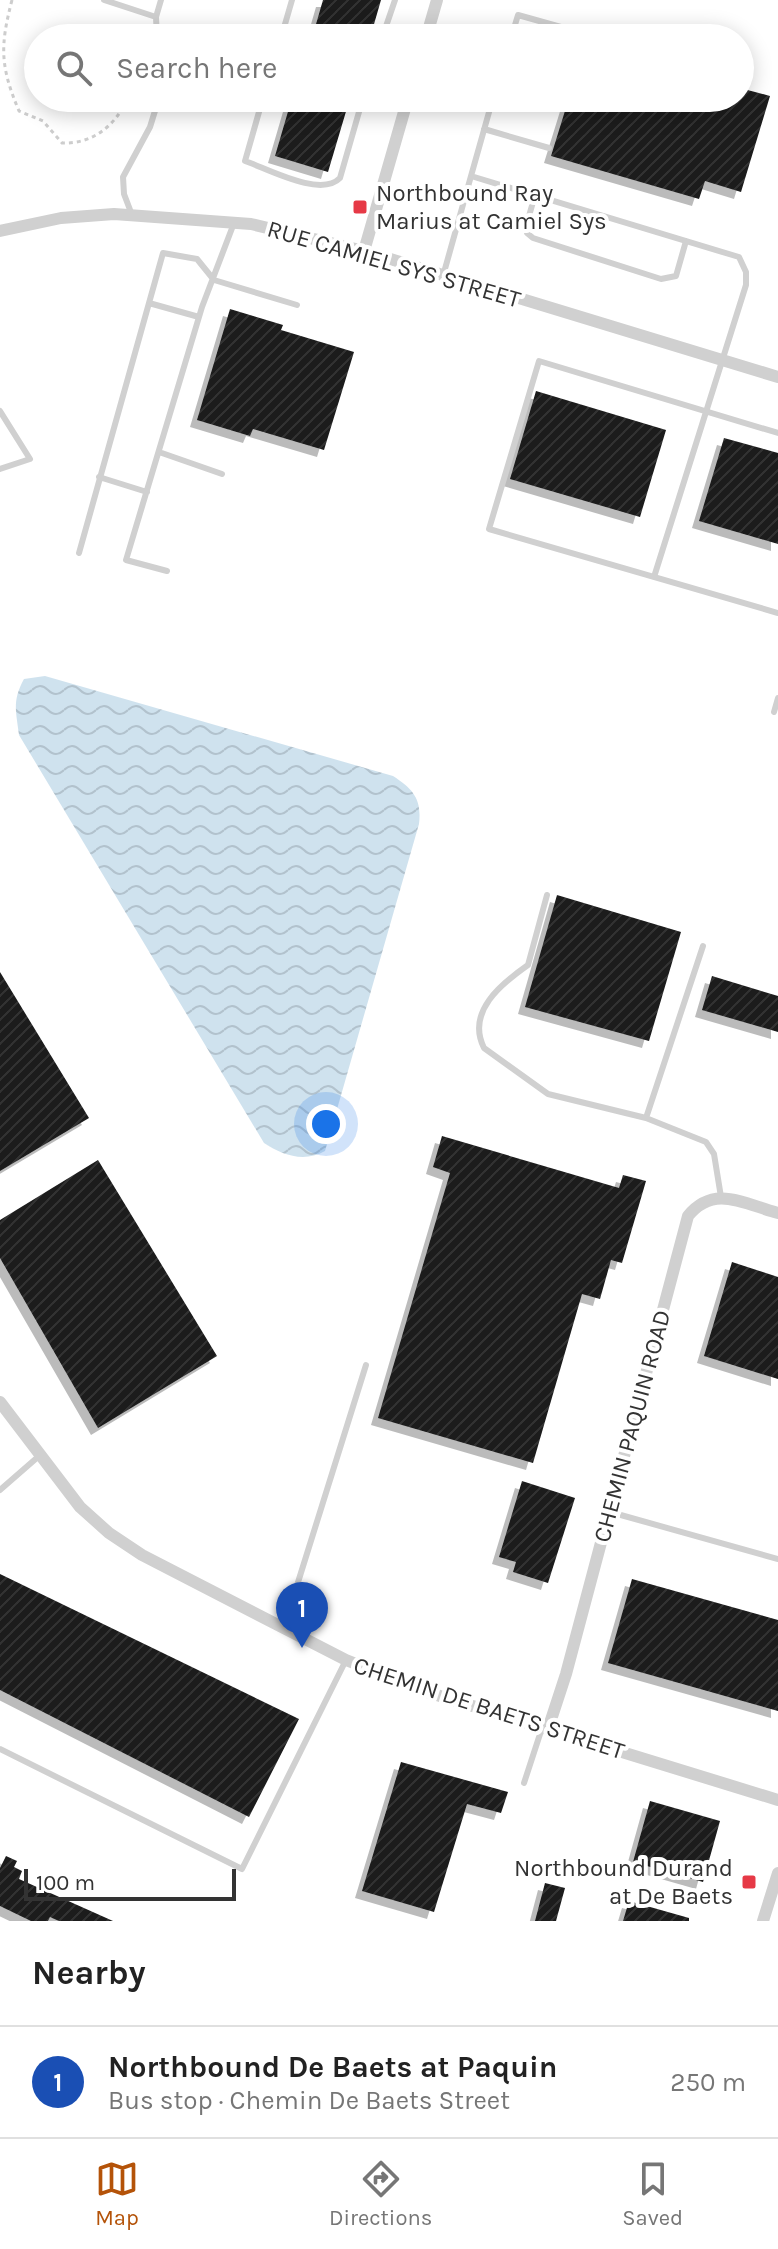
<!DOCTYPE html>
<html lang="en">
<head>
<meta charset="utf-8">
<style>
  body { margin:0; font-family:Karla,sans-serif; background:#f2f2f2; color:#222 }
  .scale { position:absolute; left:24px; bottom:20px; width:212px; box-sizing:border-box; padding-left:8px; border:4px solid #333; border-top:0; font-size:22px; line-height:28px; white-space:nowrap; color:#333; -webkit-text-stroke:6px #fff; paint-order:stroke }
  .you { position:absolute; left:326px; top:1124px; width:28px; height:28px; margin:-20px; border:6px solid #fff; border-radius:50%; background:#1a73e8; box-shadow:0 0 0 12px #1a73e833 }
  .badge { display:grid; place-items:center; width:52px; height:52px; border-radius:50%; background:#b45309; color:#fff; font-size:26px; font-weight:700 }
  .pin { position:absolute; translate:-50% -66px; filter:drop-shadow(0 2px 4px #0008) }
  .pin::after { content:''; position:absolute; top:42px; width:28px; height:24px; background:inherit; clip-path:polygon(0 0,100% 0,50% 100%) }
  .list { margin:0; padding:0; list-style:none }
  h2 { display:flex; justify-content:space-between; align-items:center; height:104px; margin:0; padding:0 32px; font-size:34px }
  h2 small { font-size:26px; font-weight:400; color:#767676 }
  .list li { display:grid; grid-template-columns:52px 1fr auto; gap:24px; align-items:center; box-sizing:border-box; height:112px; padding:0 32px; border-top:2px solid #e0e0e0 }
  .list b { display:block; font-size:30px; white-space:nowrap }
  .list p { margin:0; font-size:26px; white-space:nowrap; color:#767676 }
  .list em { font-size:26px; font-style:normal; color:#767676 }
  .icon { flex:none; width:44px; height:44px; fill:none; stroke:currentColor; stroke-width:2; stroke-linecap:round; stroke-linejoin:round }
  .map { position:relative; flex:none; width:778px; height:1921px; overflow:hidden }
  .search { position:absolute; background:#fff; box-shadow:0 4px 20px #0003; left:24px; right:24px; top:24px; height:88px; display:flex; align-items:center; gap:20px; box-sizing:border-box; padding:0 28px; border-radius:44px; color:#767676; font-size:30px }
  .sheet { height:216px; background:#fff }
  nav { display:flex; justify-content:space-around; align-items:center; box-sizing:border-box; height:112px; border-top:2px solid #e0e0e0; background:#fff; font-size:22px; color:#767676 }
  nav a { display:grid; justify-items:center; gap:4px }
  nav .on { color:#b45309 }
  .map>svg:first-child { display:block }
  .water { fill:url(#water-waves) }
  .building { fill:url(#building-hatch); filter:url(#shadow) }
  .lines { fill:none; stroke-linecap:round; stroke-linejoin:round }
  .path { stroke:#cdcdcd; stroke-width:3; stroke-dasharray:4 4; stroke-linecap:butt }
  .service { stroke:#d0d0d0; stroke-width:6 }
  .minor { stroke:#d0d0d0; stroke-width:12 }
  .poi-dot { fill:#e63946; stroke:#fff; stroke-width:3 }
  .labels { text-anchor:middle; stroke-width:8; stroke-linejoin:round; paint-order:stroke }
  .poi-label { font-size:24px; fill:#333; stroke:#fff; text-anchor:start }
  .street-label { font-size:24px; fill:#333; stroke:#fff }
</style>
</head>
<body>
<div class="map">
<svg width="778" height="1921" viewBox="0 0 778 1921">
  <defs>
    <pattern id="water-waves" width="16" height="10" patternUnits="userSpaceOnUse" patternTransform="scale(2)"><rect width="16" height="10" fill="#cfe2ee"/><path d="M0 5q4-4 8 0t8 0" fill="none" stroke="#b2c2cd"/></pattern>
    <pattern id="building-hatch" width="6" height="6" patternUnits="userSpaceOnUse" patternTransform="scale(2)"><rect width="6" height="6" fill="#1a1a1a"/><path d="M-1 1l2-2M0 6l6-6M5 7l2-2" fill="none" stroke="#333"/></pattern>
    <filter id="shadow"><feDropShadow dx="-7" dy="7" stdDeviation="0" flood-color="#0004"/></filter>
  </defs>
  <rect width="100%" height="100%" fill="#fff"/>
  <path class="water" d="M45,676L393,776C413,789 422,799 419,824L325,1151C304,1163 282,1155 264,1143L19,735C16,711 12,701 24,679Z"/>
  <path class="building" d="M323,0H381L370,38H312Z
    M740,88L770,96L741,192L705,181L699,199L551,156L569,98H740Z
    M292,98H350L328,172L275,156Z
    M230,309L283,325L281,330L354,352L324,450L253,429L250,436L197,420Z
    M536,391L666,430L640,517L510,479Z
    M724,438L778,453V544L699,521Z
    M557,895L681,932L649,1041L525,1007Z
    M0,972L89,1118L0,1171Z
    M712,976L778,996V1032L702,1010Z
    M442,1136L619,1188L623,1175L646,1181L622,1263L611,1260L600,1299L582,1294L533,1463L378,1418L450,1173L433,1167Z
    M98,1160L217,1356L98,1428L0,1258V1220Z
    M732,1262L778,1277V1379L704,1356Z
    M522,1481L575,1498L548,1583L513,1572L516,1562L499,1557Z
    M0,1574L299,1719L249,1817L0,1690Z
    M632,1579L778,1620V1711L608,1663Z
    M401,1762L508,1792L501,1813L467,1804L434,1912L362,1891Z
    M650,1801L720,1821L703,1882L633,1862Z
    M6,1856L17,1861L14,1867L22,1871L19,1879L113,1921H59L50,1917L48,1921H31L0,1906V1868Z
    M545,1883L565,1888L556,1921H535Z
    M629,1901L689,1918V1921H623Z"/>
  <g class="lines">
    <path class="path" d="M12,0C0,46 0,66 19,111L43,121L62,143C93,144 115,126 128,98"/>
    <path class="service" d="M104,0L156,17
      M157,38L156,17L161,0
      M281,38L292,0
      M382,38L395,0
      M511,38L518,15L600,38
      M263,98L245,161C268,169 321,198 340,178L363,98
      M484,129L549,148
      M471,176L493,98
      M535,195L527,223V233L533,238L661,279L676,276L686,241
      M132,215L124,194L123,177L150,127L159,98
      M443,276L471,176L739,257L746,272V285L654,577
      M149,303L199,317
      M0,411L30,459L0,469
      M778,433L539,361L489,529L778,613
      M159,452L222,474
      M99,477L147,492
      M79,553L163,253L197,259L214,280L297,305
      M167,571L126,560L202,307L234,223
      M774,712L778,698
      M547,895L528,965C501,984 466,1012 484,1048L548,1094L646,1118L706,1142L714,1154L721,1197
      M646,1118L703,946
      M0,1490L39,1456
      M610,1512L778,1559
      M284,1627L366,1365
      M0,1749L242,1869L346,1660
      M524,1783L542,1728"/>
    <path class="minor" d="M426,38L437,0
      M0,231L61,218L114,214L251,224L364,251L778,377
      M364,251L408,98
      M0,1402L80,1507L109,1533L142,1555L346,1660L427,1692L778,1800
      M548,1729L566,1674L688,1216C714,1184 744,1204 778,1213
      M763,1921L778,1873"/>
  </g>
  <g class="poi-dot">
    <rect x="352" y="199" width="16" height="16" rx="4"/>
    <rect x="741" y="1874" width="16" height="16" rx="4"/>
  </g>
  <g class="labels">
    <g class="poi-label">
      <text x="376" y="201">Northbound Ray<tspan x="376" dy="28">Marius at Camiel Sys</tspan></text>
      <text x="733" y="1876" text-anchor="end">Northbound Durand<tspan x="733" dy="28">at De Baets</tspan></text>
    </g>
    <g class="street-label">
      <text transform="translate(394 264) rotate(16)" y="8">RUE CAMIEL SYS STREET</text>
      <text transform="translate(632 1426) rotate(-75)" y="8">CHEMIN PAQUIN ROAD</text>
      <text transform="translate(489 1708) rotate(18)" y="8">CHEMIN DE BAETS STREET</text>
    </g>
  </g>
</svg>
<div class="scale">100 m</div>
<div class="you"></div>
<div class="pin badge" style="left:302px;top:1648px;background:#1a4fb4">1</div>
<div class="search"><svg class="icon" aria-label="search" viewBox="0 0 24 24"><circle cx="10" cy="10" r="6"/><path d="M15 15l6 6"/></svg>Search here</div>
</div>
<section class="sheet">
<h2>Nearby<small></small></h2>
<ul class="list">
<li><span class="badge" style="background:#1a4fb4">1</span><div><b>Northbound De Baets at Paquin</b><p>Bus stop · Chemin De Baets Street</p></div><em>250 m</em></li>
</ul>
</section>
<nav>
<a class="on"><svg class="icon" aria-label="map" viewBox="0 0 24 24"><path d="M3 6l6-2 6 2 6-2v14l-6 2-6-2-6 2zM9 4v14M15 6v14"/></svg>Map</a>
<a><svg class="icon" aria-label="directions" viewBox="0 0 24 24"><path d="M12 3l9 9-9 9-9-9zM9 14v-3h6M13 9l2 2-2 2"/></svg>Directions</a>
<a><svg class="icon" aria-label="saved" viewBox="0 0 24 24"><path d="M7 4h10v16l-5-4-5 4z"/></svg>Saved</a>
</nav>
</body>
</html>
